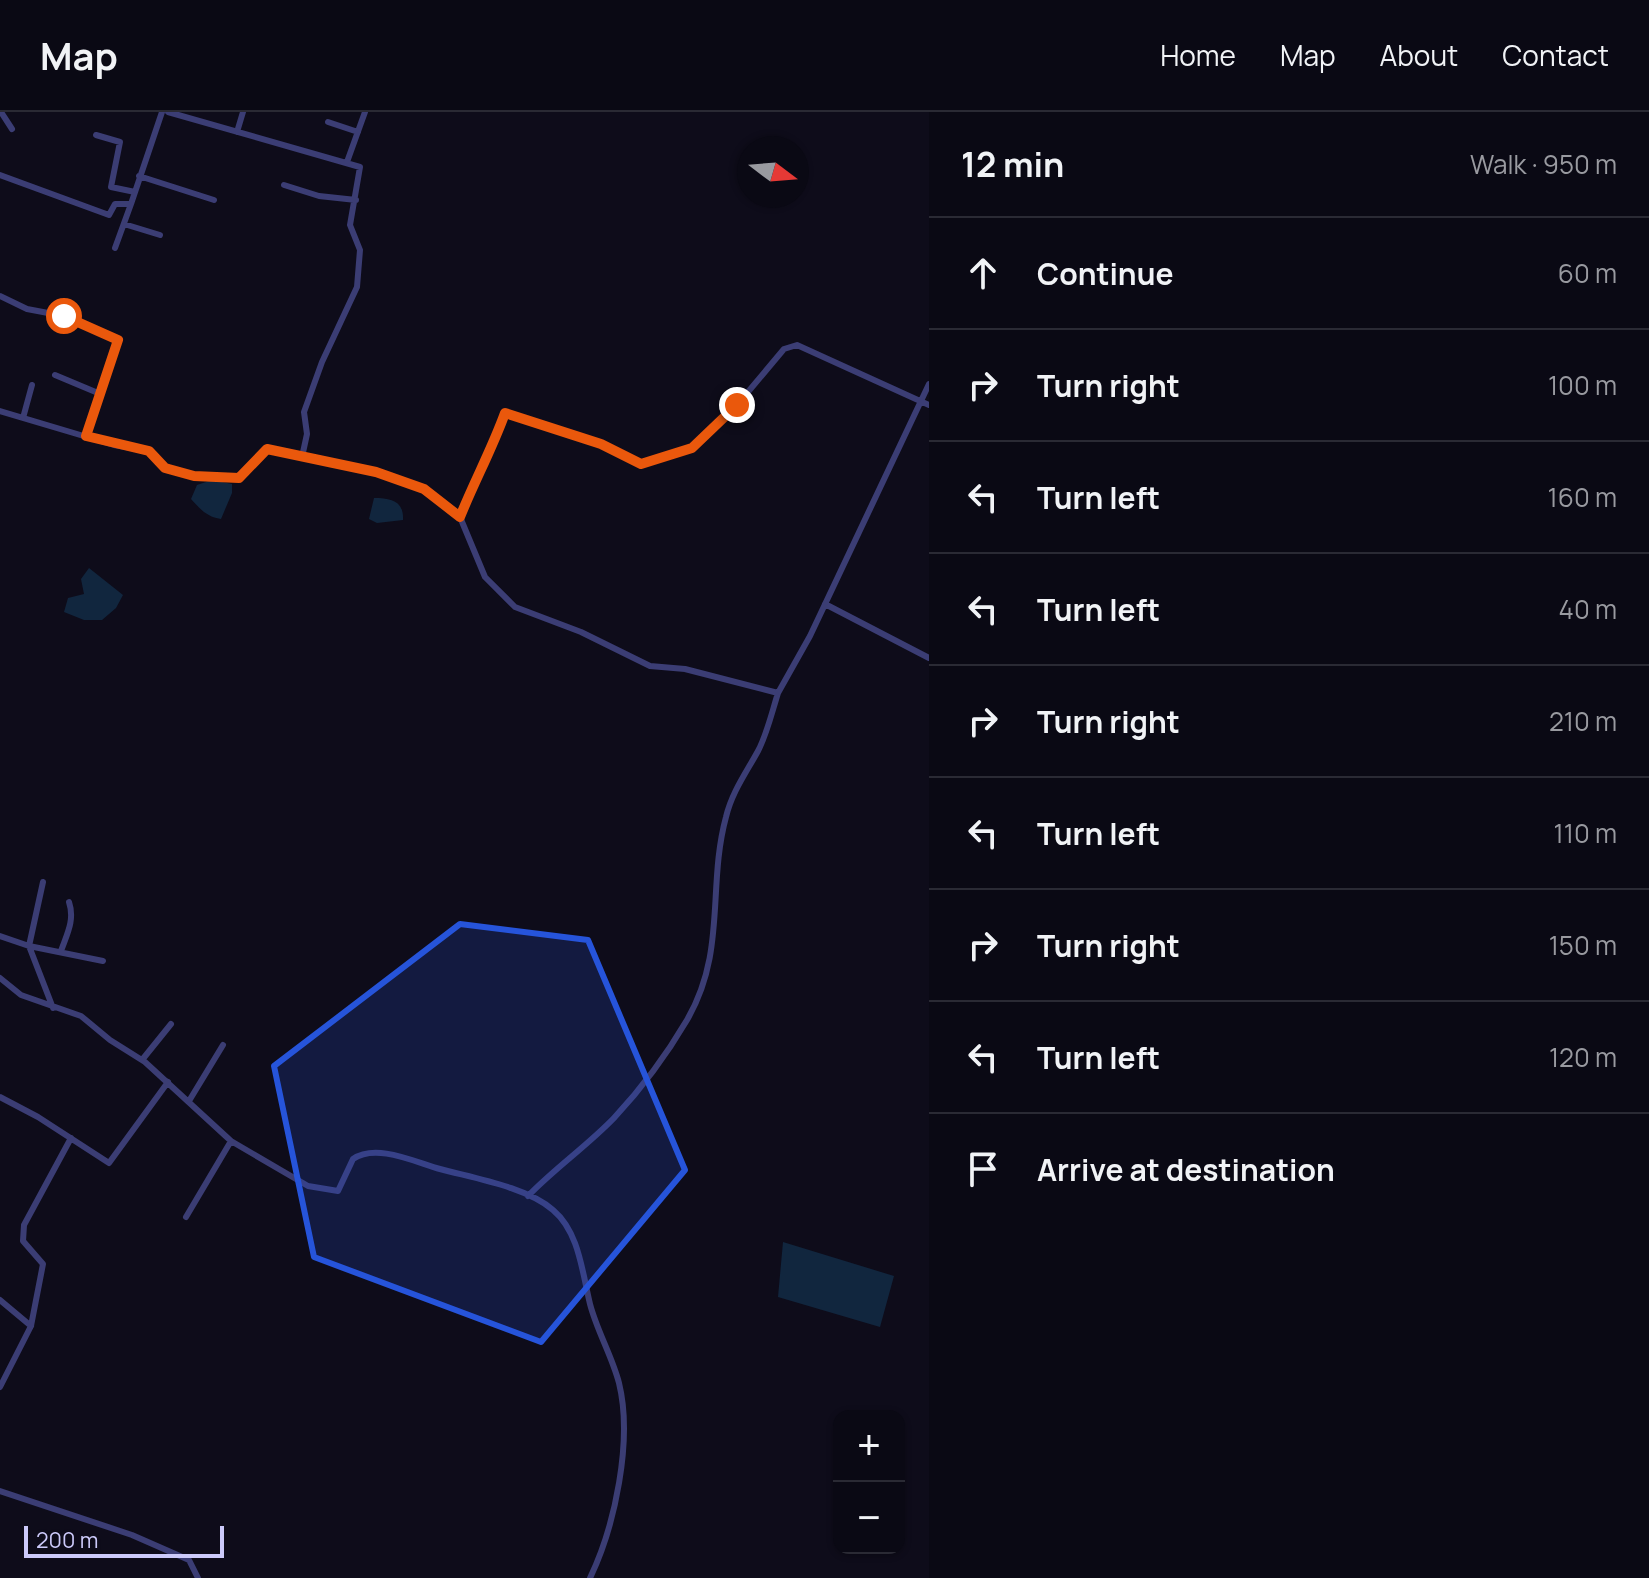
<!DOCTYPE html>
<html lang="en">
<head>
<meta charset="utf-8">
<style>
  body { margin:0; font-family:Manrope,sans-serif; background:#13121d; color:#f1f3f6 }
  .controls { position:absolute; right:24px; bottom:24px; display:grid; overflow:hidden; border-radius:16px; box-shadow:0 2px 6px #0004 }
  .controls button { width:72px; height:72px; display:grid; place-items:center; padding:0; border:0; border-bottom:2px solid #2a2a34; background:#0a0914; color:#f1f3f6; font:40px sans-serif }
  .compass { position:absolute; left:737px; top:24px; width:72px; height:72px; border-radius:50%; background:#0a0914; box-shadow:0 2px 6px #0004; rotate:106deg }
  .scale { position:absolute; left:24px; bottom:20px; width:200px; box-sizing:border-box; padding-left:8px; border:4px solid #cccafa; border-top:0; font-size:22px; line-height:28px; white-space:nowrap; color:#cccafa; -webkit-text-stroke:6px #0e0c1a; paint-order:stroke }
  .stop { position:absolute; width:24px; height:24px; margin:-18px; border:6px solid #ea580c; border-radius:50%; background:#fff }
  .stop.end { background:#ea580c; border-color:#fff; box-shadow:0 2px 8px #0008 }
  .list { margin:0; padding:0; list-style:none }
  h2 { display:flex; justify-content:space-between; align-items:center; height:104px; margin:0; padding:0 32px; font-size:34px }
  h2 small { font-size:26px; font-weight:400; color:#999aa0 }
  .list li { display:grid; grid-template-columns:52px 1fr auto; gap:24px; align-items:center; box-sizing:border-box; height:112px; padding:0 32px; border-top:2px solid #2a2a34 }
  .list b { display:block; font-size:30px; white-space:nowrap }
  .list em { font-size:26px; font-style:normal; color:#999aa0 }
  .icon { flex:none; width:44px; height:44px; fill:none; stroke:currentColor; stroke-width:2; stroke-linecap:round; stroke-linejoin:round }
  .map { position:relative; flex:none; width:929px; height:1466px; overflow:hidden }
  header { display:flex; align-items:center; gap:48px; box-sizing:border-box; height:112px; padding:0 40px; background:#0a0914; border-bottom:2px solid #2a2a34 }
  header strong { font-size:38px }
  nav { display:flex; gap:44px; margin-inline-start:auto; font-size:28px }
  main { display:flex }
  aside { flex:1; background:#0a0914 }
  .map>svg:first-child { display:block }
  .water { fill:#11263e }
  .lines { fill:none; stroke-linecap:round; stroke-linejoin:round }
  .street { stroke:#3b3d74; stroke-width:6 }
  .route { stroke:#ea580c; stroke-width:10 }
  .marked { fill:#2654da; fill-opacity:0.2; stroke:#2654da; stroke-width:6; stroke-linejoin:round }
</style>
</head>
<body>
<header>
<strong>Map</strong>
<nav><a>Home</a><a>Map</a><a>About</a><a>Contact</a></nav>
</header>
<main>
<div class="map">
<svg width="929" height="1466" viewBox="0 0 929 1466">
  <rect width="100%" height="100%" fill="#0e0c1a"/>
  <path class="water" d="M212,368L232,372V381L221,407C207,405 200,397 191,387L197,373Z
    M374,386C391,386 404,389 403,408L377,411L369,407Z
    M89,456L123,483L116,496L102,508H84L64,500L68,486L84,482L81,467Z
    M783,1130L894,1164L880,1215L778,1185Z"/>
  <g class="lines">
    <path class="street" d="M1,0L12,17
      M168,0L360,55L350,113L360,138L357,175L322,250L304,300L307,322L302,345L376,360L424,377L460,405L505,301L601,332L641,352L692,336L737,293L784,237L797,233L929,293
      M328,10L358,20
      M237,20L243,0
      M96,23L120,30L111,75L135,80
      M347,50L365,0
      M0,63L109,103L115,92H131L162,0
      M139,64L214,88
      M284,73L319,84L356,88
      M124,112L160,123
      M115,136L131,92
      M0,184L27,197L64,204L118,228L86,324
      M55,263L98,281
      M0,299L114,333L149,339L165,356L194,364L239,366L267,337L302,345
      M23,306L32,273
      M460,405L485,465L515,495L581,520L650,554L685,557L778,581C772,600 767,622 758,639C746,661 732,680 726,705C707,775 727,839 687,908C667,942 642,976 614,1006C587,1034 555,1056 528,1084
      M825,492L929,546
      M778,581L810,524L929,272
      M43,770L29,834L53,896
      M0,824L29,834L103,849
      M61,839C67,822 75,808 69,790
      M0,866L21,883L81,904L110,928L145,950L231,1029L308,1074L338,1079L353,1047C376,1031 415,1050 440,1057C473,1066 527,1075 553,1098C579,1120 582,1159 590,1192C597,1219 612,1244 619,1271C633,1328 615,1414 590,1466
      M142,948L171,912
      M0,985L38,1005L109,1051L168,970
      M189,989L223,933
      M186,1105L231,1029
      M0,1188L31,1214
      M0,1275L31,1214L43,1152L23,1129L24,1113L71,1026
      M0,1379L132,1423L189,1448L198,1466"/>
  </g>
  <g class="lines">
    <path class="route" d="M64,204L118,228L86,324L149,339L165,356L194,364L239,366L267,337L376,360L424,377L460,405C474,370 492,337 505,301L601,332L641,352L692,336L737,293"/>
  </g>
  <path class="marked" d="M460,812L588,828L685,1058L541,1230L314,1145L274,954Z"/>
</svg>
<div class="controls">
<button>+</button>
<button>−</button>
</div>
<svg class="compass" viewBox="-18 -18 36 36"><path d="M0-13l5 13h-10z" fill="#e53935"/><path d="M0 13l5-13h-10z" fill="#999aa0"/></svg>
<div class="scale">200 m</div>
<div class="stop" style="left:64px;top:204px"></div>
<div class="stop end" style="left:737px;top:293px"></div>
</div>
<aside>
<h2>12 min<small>Walk · 950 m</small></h2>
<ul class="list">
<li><svg class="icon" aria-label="ahead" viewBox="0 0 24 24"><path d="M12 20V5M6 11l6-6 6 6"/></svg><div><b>Continue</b></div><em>60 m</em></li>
<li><svg class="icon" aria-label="right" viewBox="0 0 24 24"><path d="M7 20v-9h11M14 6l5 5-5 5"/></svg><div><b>Turn right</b></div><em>100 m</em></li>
<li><svg class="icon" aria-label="left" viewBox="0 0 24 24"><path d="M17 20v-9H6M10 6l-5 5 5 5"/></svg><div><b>Turn left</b></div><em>160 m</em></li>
<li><svg class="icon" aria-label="left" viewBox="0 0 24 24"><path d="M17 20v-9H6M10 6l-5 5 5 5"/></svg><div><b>Turn left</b></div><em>40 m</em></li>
<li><svg class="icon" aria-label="right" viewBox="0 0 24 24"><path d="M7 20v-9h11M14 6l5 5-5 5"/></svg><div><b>Turn right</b></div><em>210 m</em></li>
<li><svg class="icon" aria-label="left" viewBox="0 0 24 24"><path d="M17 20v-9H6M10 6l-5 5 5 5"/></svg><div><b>Turn left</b></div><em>110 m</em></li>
<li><svg class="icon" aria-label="right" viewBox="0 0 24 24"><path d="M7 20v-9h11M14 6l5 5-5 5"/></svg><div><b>Turn right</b></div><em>150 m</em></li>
<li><svg class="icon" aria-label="left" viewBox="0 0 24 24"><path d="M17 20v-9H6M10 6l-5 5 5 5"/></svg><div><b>Turn left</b></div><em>120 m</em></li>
<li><svg class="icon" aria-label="arrive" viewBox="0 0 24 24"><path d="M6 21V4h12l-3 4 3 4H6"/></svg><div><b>Arrive at destination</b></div></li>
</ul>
</aside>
</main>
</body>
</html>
